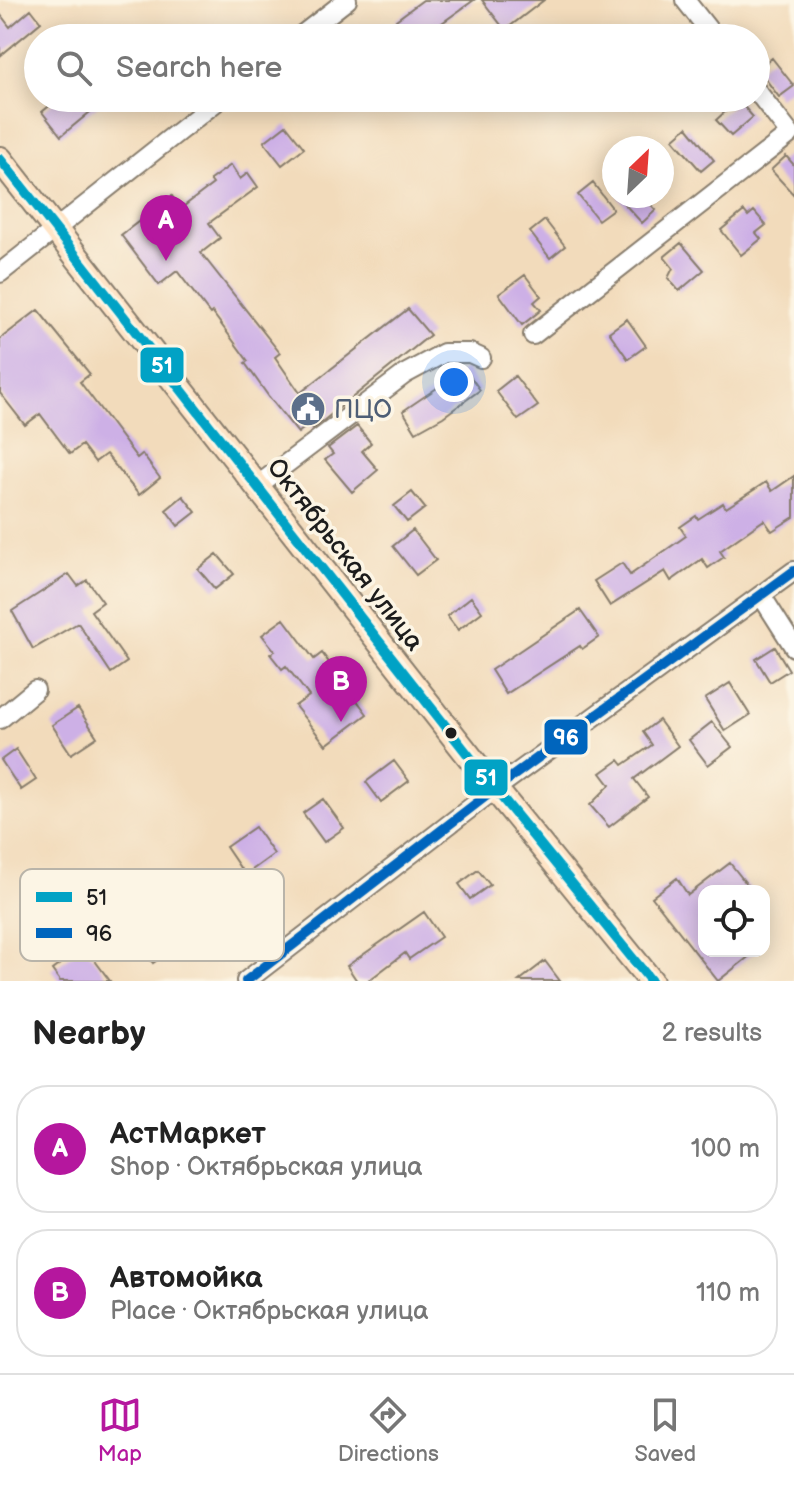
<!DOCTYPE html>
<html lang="en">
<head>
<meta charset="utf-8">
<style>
  body { margin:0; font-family:"Balsamiq Sans",sans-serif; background:#f6f6f6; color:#222 }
  .controls { position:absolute; right:24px; bottom:24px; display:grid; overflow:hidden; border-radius:16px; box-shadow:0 4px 20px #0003 }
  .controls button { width:72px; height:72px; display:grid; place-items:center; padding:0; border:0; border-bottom:2px solid #e0e0e0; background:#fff; color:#222; font:40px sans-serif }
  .compass { position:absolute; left:602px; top:136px; width:72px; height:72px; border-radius:50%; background:#fff; box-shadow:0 4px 20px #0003; rotate:25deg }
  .you { position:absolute; left:454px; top:382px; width:28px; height:28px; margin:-20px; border:6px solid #fff; border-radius:50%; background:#1a73e8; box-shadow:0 0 0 12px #1a73e833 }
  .badge { display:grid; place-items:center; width:52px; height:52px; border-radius:50%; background:#b5179e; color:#fff; font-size:26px; font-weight:700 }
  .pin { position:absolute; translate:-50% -66px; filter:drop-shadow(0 2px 4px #0008) }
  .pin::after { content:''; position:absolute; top:42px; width:28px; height:24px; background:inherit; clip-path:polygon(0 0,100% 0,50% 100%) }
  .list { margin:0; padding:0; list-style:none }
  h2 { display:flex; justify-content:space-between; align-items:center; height:104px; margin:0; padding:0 32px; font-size:34px }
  h2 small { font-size:26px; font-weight:400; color:#767676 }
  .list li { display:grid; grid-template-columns:52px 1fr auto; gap:24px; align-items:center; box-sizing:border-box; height:128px; margin:0 16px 16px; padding:0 16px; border:2px solid #e0e0e0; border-radius:32px }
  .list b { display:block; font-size:30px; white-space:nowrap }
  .list p { margin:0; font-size:26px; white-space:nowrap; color:#767676 }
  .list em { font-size:26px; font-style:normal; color:#767676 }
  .icon { flex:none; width:44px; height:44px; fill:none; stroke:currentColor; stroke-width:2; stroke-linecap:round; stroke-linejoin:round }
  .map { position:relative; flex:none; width:794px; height:981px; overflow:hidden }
  .search { position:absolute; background:#fff; box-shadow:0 4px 20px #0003; left:24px; right:24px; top:24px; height:88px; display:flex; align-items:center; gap:20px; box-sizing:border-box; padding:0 28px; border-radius:44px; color:#767676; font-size:30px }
  .sheet { height:392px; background:#fff }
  nav { display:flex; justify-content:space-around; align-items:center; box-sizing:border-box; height:112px; border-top:2px solid #e0e0e0; background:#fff; font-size:22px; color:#767676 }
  nav a { display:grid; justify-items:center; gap:4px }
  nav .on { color:#b5179e }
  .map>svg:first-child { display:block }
  .building { fill:#cdb0e6 }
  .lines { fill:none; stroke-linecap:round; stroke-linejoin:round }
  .street-casing { stroke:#877c6c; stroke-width:22 }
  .secondary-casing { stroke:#877c6c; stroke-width:28 }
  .street { stroke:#fff; stroke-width:18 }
  .secondary { stroke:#ffe4c6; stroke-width:24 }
  .bus-1-casing { stroke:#fcf5e5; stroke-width:16 }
  .bus-2-casing { stroke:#fcf5e5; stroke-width:16 }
  .bus-1 { stroke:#01a2c5; stroke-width:10 }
  .bus-2 { stroke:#0065bd; stroke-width:10 }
  .bus-dot { fill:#1c1c1c; stroke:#fcf5e5; stroke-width:3 }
  .labels { text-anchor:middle; stroke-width:7; stroke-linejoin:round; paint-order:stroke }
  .service-label { font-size:26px; fill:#4e5e75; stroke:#fcf5e5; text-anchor:start }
  .street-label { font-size:26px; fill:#1c1c1c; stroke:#fcf5e5 }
  .key { fill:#fcf5e5; stroke:#b9b4a9; stroke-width:2 }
  .key-label { font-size:22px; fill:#1c1c1c }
  .line-badge { stroke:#fcf5e5; stroke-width:3 }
  .badge-label { font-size:22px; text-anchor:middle; font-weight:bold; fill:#fff }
</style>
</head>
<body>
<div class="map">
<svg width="794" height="981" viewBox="0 0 794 981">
  <rect width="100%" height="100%" fill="#fcf5e5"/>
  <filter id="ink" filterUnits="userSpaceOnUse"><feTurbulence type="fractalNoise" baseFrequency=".0125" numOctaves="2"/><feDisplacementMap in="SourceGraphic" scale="16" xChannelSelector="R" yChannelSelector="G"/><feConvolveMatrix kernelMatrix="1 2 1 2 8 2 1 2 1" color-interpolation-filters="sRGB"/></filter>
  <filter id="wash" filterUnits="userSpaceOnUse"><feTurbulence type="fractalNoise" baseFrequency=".006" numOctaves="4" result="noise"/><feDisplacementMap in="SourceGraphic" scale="32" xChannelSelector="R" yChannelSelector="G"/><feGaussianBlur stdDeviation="1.8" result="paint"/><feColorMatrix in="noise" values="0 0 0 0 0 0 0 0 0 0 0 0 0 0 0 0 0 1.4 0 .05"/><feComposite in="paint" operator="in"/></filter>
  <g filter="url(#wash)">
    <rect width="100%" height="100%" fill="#f2dbbb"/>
    <g id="blocks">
      <path class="building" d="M423,0H474L435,28L443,38H409L396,20Z
        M482,0H544L505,30Z
        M31,9L41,22L0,56V14L10,27Z
        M772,58L794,86L779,97L758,69Z
        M59,98H107L61,136L42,112Z
        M738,100L753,117L731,136L716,120Z
        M286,125L304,148L282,165L264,142Z
        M687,127L714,160L701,171L673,139Z
        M786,156L794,165V195L771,170Z
        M231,165L240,179L248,173L258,187L209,223L220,238L201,253L280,353L275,357L300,393L408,309L430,335L313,429L309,424L298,433L269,397L245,363L248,361L212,312L210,314L177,271L159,285L121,235L172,196L180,209L213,184L210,180Z
        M593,183L613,209L598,220L578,195Z
        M617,196H643L656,210L642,223Z
        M744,211L748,216L754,211L766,225L756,233L761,239L741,255L721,230Z
        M545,220L565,246L550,258L530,232Z
        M681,243L704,270L679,291L668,278L673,268L664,257Z
        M525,275L541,296L534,302L541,310L522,325L499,294Z
        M38,310L90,374L80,382L137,458L142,454L160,478L139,495L106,454L95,462L82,445L70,454L40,414L25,425L0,393V339Z
        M627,319L646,346L628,359L609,332Z
        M465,369L480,390L443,417L416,432L403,411Z
        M515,376L538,406L518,420L496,391Z
        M357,426L371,443L362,451L378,470L352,492L325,460L333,454L328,448Z
        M794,476V517L772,531L764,520L720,551L724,557L708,568L702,559L671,581L665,571L610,606L594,581L622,563L630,575L686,536L680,527L696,516L698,519L723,503L726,508L766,482L772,491Z
        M412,492L425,508L407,522L394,506Z
        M183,496L196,512L178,526L166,510Z
        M413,530L436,560L416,575L393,546Z
        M217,554L234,574L215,589L198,569Z
        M69,574L78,586L87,580L103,602L91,611L127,662L111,673L78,623L33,649L12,611Z
        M471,597L482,612L458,630L447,616Z
        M580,610L599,637L582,649L580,646L506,694L491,670Z
        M284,619L314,659L322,653L367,714L326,745L295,706L309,696L286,666L282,669L270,654L275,651L262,635Z
        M775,647L789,670L770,682L756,659Z
        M730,683L750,715L725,731L705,699Z
        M78,708L97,737L71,754L52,725Z
        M659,720L678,746L634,779L648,797L609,827L590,805L610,785L601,773L619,760L623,765L652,745L643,732Z
        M712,722L732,747L708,765L689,740Z
        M16,749L36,780L21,790L1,760Z
        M394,761L409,781L381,802L366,782Z
        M323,799L344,828L324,842L303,813Z
        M255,827L274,854L245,875L226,847Z
        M730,863L752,891H704V951H756L718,981L652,897L677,878L688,895Z
        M478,870L490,885L470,899L459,884Z
        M187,884L204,908L164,936L173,949L153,963L129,930L169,902L167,899Z
        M424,912L441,937L409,959L405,953L368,981H357L347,966Z
        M84,946L110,981H60L52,970Z
        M545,961L560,981H519Z"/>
    </g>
  </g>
  <g filter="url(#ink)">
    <use href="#blocks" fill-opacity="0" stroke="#877c6c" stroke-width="2"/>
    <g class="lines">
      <defs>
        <path id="street" d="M685,0L715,38
          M298,38L347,0
          M0,273L221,98
          M533,335L790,134L756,90
          M257,486L405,374L444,353H470L481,358
          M761,595L794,647
          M0,719L35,690
          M246,981L495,789L794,571"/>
        <path id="secondary" d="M0,159L495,789L651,981"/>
      </defs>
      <use href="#street" class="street-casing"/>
      <use href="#secondary" class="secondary-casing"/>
      <use href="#street" class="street"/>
      <use href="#secondary" class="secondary"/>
      <defs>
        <path id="bus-1" d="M0,159L495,789L651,981"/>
        <path id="bus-2" d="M246,981L495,789L794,571"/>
      </defs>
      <use href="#bus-1" class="bus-1-casing"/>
      <use href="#bus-2" class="bus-2-casing"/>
      <use href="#bus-1" class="bus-1"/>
      <use href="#bus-2" class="bus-2"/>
    </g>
  </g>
  <defs>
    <symbol id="civic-disc" viewBox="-11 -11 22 22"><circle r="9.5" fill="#5c6f8a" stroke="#fcf5e5"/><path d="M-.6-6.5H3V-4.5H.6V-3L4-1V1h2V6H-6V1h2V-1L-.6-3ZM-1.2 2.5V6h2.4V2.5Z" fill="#fff"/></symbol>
  </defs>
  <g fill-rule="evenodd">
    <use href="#civic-disc" x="288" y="389" width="40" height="40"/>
  </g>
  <circle class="bus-dot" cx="451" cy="733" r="7"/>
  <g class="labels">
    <g class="service-label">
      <text x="334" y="418">ПЦО</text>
    </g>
    <g class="street-label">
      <text transform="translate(346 554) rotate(52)" y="9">Октябрьская улица</text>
    </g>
  </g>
  <rect x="20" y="869" width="264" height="92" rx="12" class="key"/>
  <rect x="36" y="892" width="36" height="10" fill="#01a2c5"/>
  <rect x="36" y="928" width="36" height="10" fill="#0065bd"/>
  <g class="key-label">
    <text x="86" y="905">51</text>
    <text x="86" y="941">96</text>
  </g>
  <g class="line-badge">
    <rect x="139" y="346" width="46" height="38" rx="8" fill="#01a2c5"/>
    <rect x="543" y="718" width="46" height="38" rx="8" fill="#0065bd"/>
    <rect x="463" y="758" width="46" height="39" rx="8" fill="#01a2c5"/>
  </g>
  <g class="badge-label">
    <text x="162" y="373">51</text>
    <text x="566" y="745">96</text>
    <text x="486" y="785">51</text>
  </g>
</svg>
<div class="controls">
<button><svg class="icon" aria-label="locate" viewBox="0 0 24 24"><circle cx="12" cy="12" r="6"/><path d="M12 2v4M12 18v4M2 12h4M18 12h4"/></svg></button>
</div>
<svg class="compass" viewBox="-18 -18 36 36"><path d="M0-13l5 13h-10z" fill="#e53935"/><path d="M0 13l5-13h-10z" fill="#767676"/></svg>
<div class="you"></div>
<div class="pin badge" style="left:166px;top:261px">A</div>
<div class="pin badge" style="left:341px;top:722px">B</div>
<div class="search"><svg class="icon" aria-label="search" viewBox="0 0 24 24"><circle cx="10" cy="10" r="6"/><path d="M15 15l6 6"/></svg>Search here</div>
</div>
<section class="sheet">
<h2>Nearby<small>2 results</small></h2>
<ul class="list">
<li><span class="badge">A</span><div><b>АстМаркет</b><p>Shop · Октябрьская улица</p></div><em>100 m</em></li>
<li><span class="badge">B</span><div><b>Автомойка</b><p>Place · Октябрьская улица</p></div><em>110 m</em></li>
</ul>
</section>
<nav>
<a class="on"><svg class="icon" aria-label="map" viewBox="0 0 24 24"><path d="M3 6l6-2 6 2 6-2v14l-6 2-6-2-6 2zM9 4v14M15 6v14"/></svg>Map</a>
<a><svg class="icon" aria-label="directions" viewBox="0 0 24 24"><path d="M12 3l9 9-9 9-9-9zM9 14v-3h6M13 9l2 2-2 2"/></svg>Directions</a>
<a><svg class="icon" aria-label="saved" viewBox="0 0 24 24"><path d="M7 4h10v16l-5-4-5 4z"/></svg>Saved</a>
</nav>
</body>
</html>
